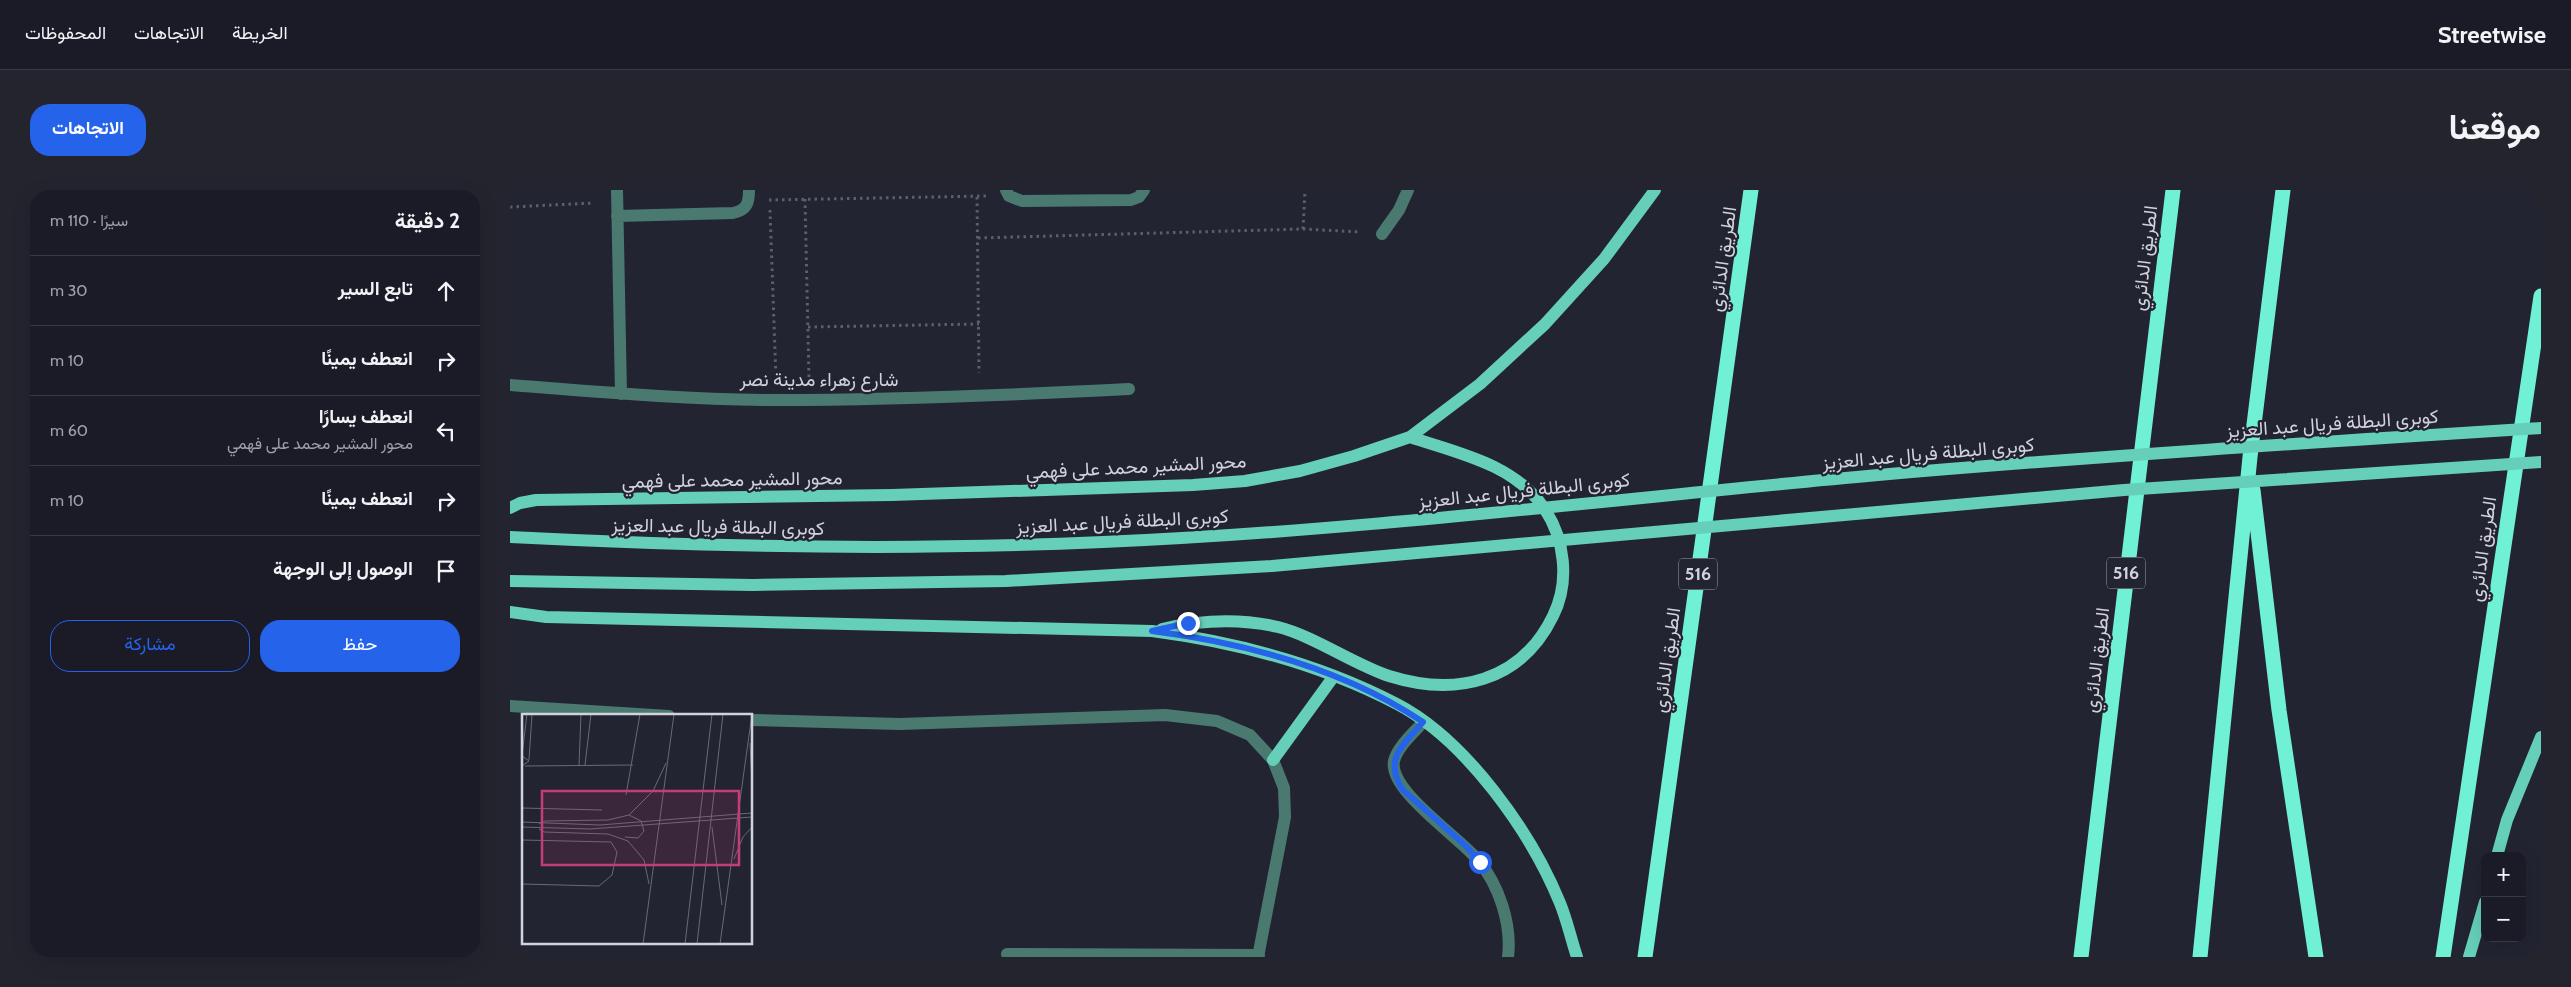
<!DOCTYPE html>
<html lang="ar">
<head>
<meta charset="utf-8">
<style>
  body { margin:0; font-family:Cabin,Vazirmatn,sans-serif; background:#23242e; color:#f1f3f6; direction:rtl }
  .controls { position:absolute; right:15px; bottom:15px; display:grid; overflow:hidden; border-radius:10px; box-shadow:0 5px 20px #0002 }
  .controls button { width:45px; height:45px; display:grid; place-items:center; padding:0; border:0; border-bottom:1px solid #383943; background:#1a1b26; color:#f1f3f6; font:25px sans-serif }
  .stop { position:absolute; width:15px; height:15px; margin:-11px; border:4px solid #2563eb; border-radius:50%; background:#fff }
  .stop.end { background:#2563eb; border-color:#fff; box-shadow:0 1px 5px #0008 }
  .list { margin:0; padding:0; list-style:none }
  h2 { display:flex; justify-content:space-between; align-items:center; height:65px; margin:0; padding:0 20px; font-size:21px }
  h2 small { font-size:16px; font-weight:400; color:#9fa1a7 }
  .list li { display:grid; grid-template-columns:32px 1fr auto; gap:15px; align-items:center; box-sizing:border-box; height:70px; padding:0 20px; border-top:1px solid #383943 }
  .list b { display:block; font-size:19px; white-space:nowrap }
  .list p { margin:0; font-size:16px; white-space:nowrap; color:#9fa1a7 }
  .list em { font-size:16px; font-style:normal; color:#9fa1a7 }
  .actions { display:flex; gap:10px; padding:15px 20px }
  .actions a { flex:1; padding:11px 0; border:1px solid #2563eb; border-radius:20px; text-align:center; font-size:18px; color:#2563eb }
  .actions .main { background:#2563eb; color:#fff }
  .icon { flex:none; width:28px; height:28px; fill:none; stroke:currentColor; stroke-width:2; stroke-linecap:round; stroke-linejoin:round }
  .map { position:relative; flex:none; width:2031px; height:767px; overflow:hidden; direction:ltr; border-radius:20px }
  header { display:flex; align-items:center; gap:30px; box-sizing:border-box; height:70px; padding:0 25px; background:#1a1b26; border-bottom:1px solid #383943 }
  header strong { font-size:24px }
  nav { display:flex; gap:28px; margin-inline-start:auto; font-size:18px }
  .intro { display:flex; align-items:center; justify-content:space-between; box-sizing:border-box; height:120px; padding:0 30px }
  h1 { margin:0; font-size:35px }
  .button { padding:12px 22px; border-radius:20px; background:#2563eb; color:#fff; font-size:18px; font-weight:700 }
  main { display:flex; gap:30px; padding:0 30px }
  aside { flex:1; background:#1a1b26; border-radius:20px; box-shadow:0 5px 20px #0002 }
  .map>svg:first-child { display:block }
  .lines { fill:none; stroke-linecap:round; stroke-linejoin:round }
  .path { stroke:#5d5e6b; stroke-width:3; stroke-dasharray:2.5 4; stroke-linecap:butt }
  .minor { stroke:#4a7a6f; stroke-width:12 }
  .major { stroke:#66cfb9; stroke-width:12 }
  .highway { stroke:#70f1d6; stroke-width:15 }
  .major-bridge { stroke:#66cfb9; stroke-width:12 }
  .route { stroke:#2563eb; stroke-width:6 }
  .labels { text-anchor:middle; stroke-width:4.5; stroke-linejoin:round; paint-order:stroke }
  .shield { fill:#232432; stroke:#9d9ea9; stroke-width:1 }
  .shield-label { font-size:18px; font-weight:bold; fill:#d1d2dc }
  .street-label { font-size:19px; fill:#d1d2dc; stroke:#232432 }
  .inset-road { fill:none; stroke:#696a76; stroke-width:1 }
  .view { fill:#c53d75; fill-opacity:0.15; stroke:#c53d75; stroke-width:2.5 }
  .inset-edge { fill:none; stroke:#d1d2dc; stroke-width:2.5 }
</style>
</head>
<body>
<header>
<strong>Streetwise</strong>
<nav><a>الخريطة</a><a>الاتجاهات</a><a>المحفوظات</a></nav>
</header>
<div class="intro"><h1>موقعنا</h1><a class="button">الاتجاهات</a></div>
<main>
<div class="map">
<svg width="2031" height="767" viewBox="0 0 2031 767">
  <rect width="100%" height="100%" fill="#232432"/>
  <g class="lines">
    <path class="path" d="M467,7L469,183
      M295,9L299,188
      M259,10L476,6
      M0,17L84,13
      M260,20L266,189
      M793,39L795,0
      M468,48L793,39L851,42
      M298,137L469,134"/>
    <path class="minor" d="M107,0L111,204
      M496,0L499,6L512,11L621,10L629,7L634,0
      M107,26L223,23C237,20 239,13 239,0
      M872,44L889,20L898,0
      M0,195C89,202 178,210 268,210C385,210 502,205 619,199
      M0,516L159,526
      M241,530L390,534L655,525L707,531L740,545L763,570L774,598L775,627L748,767
      M913,532C904,543 887,557 884,571C878,600 949,647 968,670C989,695 1002,734 998,767
      M497,764L749,765"/>
    <path class="major" d="M0,318L10,313L26,310L382,305L683,295L735,291L790,281L844,266L900,247L970,194L1035,134L1094,69L1145,0
      M0,422L36,427L642,441C726,452 812,475 887,514C956,550 1021,642 1050,713C1057,730 1061,749 1067,767
      M652,439C691,430 728,428 768,437C804,446 843,474 879,486C946,507 1011,492 1043,426C1060,392 1055,349 1034,318C1004,274 948,263 900,247
      M763,570L824,486
      M1987,666L1997,630L2031,547
      M1959,767L1975,712"/>
    <path class="highway" d="M1743,300L1769,520L1806,767
      M1135,767L1241,0
      M1571,767L1663,0
      M1690,767L1740,267L1773,0
      M1933,767L2031,106"/>
    <path class="major-bridge" d="M0,347C198,357 395,361 593,352C852,341 1110,308 1368,285C1588,266 1810,252 2031,238
      M0,391L243,395L496,391L762,376L1614,300L2031,272"/>
  </g>
  <g class="lines">
    <path class="route" d="M678,433L642,441C735,453 834,479 913,532C894,554 873,568 892,599L956,656L970,672"/>
  </g>
  <g class="labels">
    <g class="shield">
      <rect x="1597" y="367.5" width="38" height="31" rx="4"/>
      <rect x="1169" y="368.5" width="38" height="31" rx="4"/>
    </g>
    <g class="shield-label">
      <text x="1616" y="389">516</text>
      <text x="1188" y="390">516</text>
    </g>
    <g class="street-label">
      <text transform="translate(1634 68) rotate(-83)" y="7">الطريق الدائري</text>
      <text transform="translate(1212 69) rotate(-82)" y="7">الطريق الدائري</text>
      <text x="309" y="196">شارع زهراء مدينة نصر</text>
      <text transform="translate(1822 233) rotate(-4)" y="7">كوبرى البطلة فريال عبد العزيز</text>
      <text transform="translate(1418 263) rotate(-5)" y="7">كوبرى البطلة فريال عبد العزيز</text>
      <text transform="translate(626 276) rotate(-3)" y="7">محور المشير محمد على فهمي</text>
      <text transform="translate(222 289) rotate(-1)" y="7">محور المشير محمد على فهمي</text>
      <text transform="translate(1014 300) rotate(-6)" y="7">كوبرى البطلة فريال عبد العزيز</text>
      <text transform="translate(612 331) rotate(-3)" y="7">كوبرى البطلة فريال عبد العزيز</text>
      <text transform="translate(208 336) rotate(1)" y="7">كوبرى البطلة فريال عبد العزيز</text>
      <text transform="translate(1972 359) rotate(-82)" y="7">الطريق الدائري</text>
      <text transform="translate(1156 470) rotate(-82)" y="7">الطريق الدائري</text>
      <text transform="translate(1586 470) rotate(-83)" y="7">الطريق الدائري</text>
    </g>
  </g>
  <g transform="translate(12 524)">
    <rect width="230" height="230" fill="#232432"/>
    <path class="inset-road" d="M228,29L230,69M0,41L5,0M0,42L7,47L0,52M7,46L10,0M57,51L59,0M63,51L69,0M3,52L111,51M104,81L118,0M0,94L80,96M0,108L78,111L230,99M17,110L23,107L86,106L107,101L131,77L144,49M0,113L68,115L230,103M190,113L200,191M17,115L22,118L86,120L106,127L122,146L127,170M103,123L116,124L122,117L119,107L107,101M0,126L89,128L95,138L90,161L77,172L0,170M212,145L221,123L230,113M121,230L152,0M163,230L190,0M175,230L201,0M198,230L230,0"/>
    <path class="view" d="M20,77H217V151H20Z"/>
    <rect width="230" height="230" class="inset-edge"/>
  </g>
</svg>
<div class="controls">
<button>+</button>
<button>−</button>
</div>
<div class="stop" style="left:970px;top:672px"></div>
<div class="stop end" style="left:678px;top:433px"></div>
</div>
<aside>
<h2>2 دقيقة<small>سيرًا · 110 m</small></h2>
<ul class="list">
<li><svg class="icon" aria-label="ahead" viewBox="0 0 24 24"><path d="M12 20V5M6 11l6-6 6 6"/></svg><div><b>تابع السير</b></div><em>30 m</em></li>
<li><svg class="icon" aria-label="right" viewBox="0 0 24 24"><path d="M7 20v-9h11M14 6l5 5-5 5"/></svg><div><b>انعطف يمينًا</b></div><em>10 m</em></li>
<li><svg class="icon" aria-label="left" viewBox="0 0 24 24"><path d="M17 20v-9H6M10 6l-5 5 5 5"/></svg><div><b>انعطف يسارًا</b><p>محور المشير محمد على فهمي</p></div><em>60 m</em></li>
<li><svg class="icon" aria-label="right" viewBox="0 0 24 24"><path d="M7 20v-9h11M14 6l5 5-5 5"/></svg><div><b>انعطف يمينًا</b></div><em>10 m</em></li>
<li><svg class="icon" aria-label="arrive" viewBox="0 0 24 24"><path d="M6 21V4h12l-3 4 3 4H6"/></svg><div><b>الوصول إلى الوجهة</b></div></li>
</ul>
<div class="actions"><a class="main">حفظ</a><a>مشاركة</a></div>
</aside>
</main>
</body>
</html>
